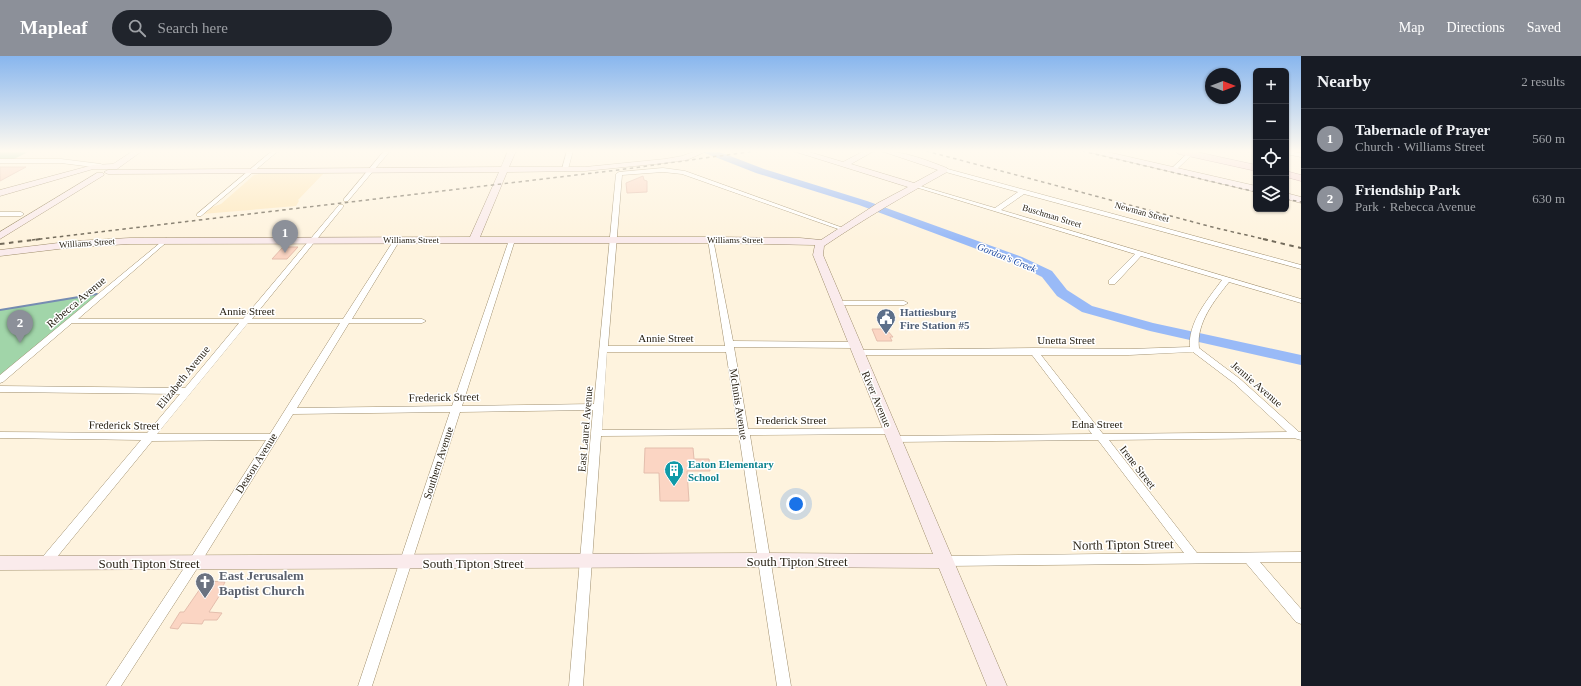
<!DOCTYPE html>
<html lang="en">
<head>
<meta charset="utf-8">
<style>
  body { margin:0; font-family:Georgia,serif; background:#20242c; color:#f1f3f6 }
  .controls { position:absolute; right:12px; top:12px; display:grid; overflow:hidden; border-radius:6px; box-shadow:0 1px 3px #0004 }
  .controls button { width:36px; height:36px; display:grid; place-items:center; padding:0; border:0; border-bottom:1px solid #363941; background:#171b24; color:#f1f3f6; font:20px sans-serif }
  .compass { position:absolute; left:1205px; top:12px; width:36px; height:36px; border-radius:50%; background:#171b24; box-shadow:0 1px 3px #0004; rotate:90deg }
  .you { position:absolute; left:796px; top:448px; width:14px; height:14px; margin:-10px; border:3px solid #fff; border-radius:50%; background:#1a73e8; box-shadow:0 0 0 6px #1a73e833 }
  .badge { display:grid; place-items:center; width:26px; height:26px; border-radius:50%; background:#8c9099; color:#fff; font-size:13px; font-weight:700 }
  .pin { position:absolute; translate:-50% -33px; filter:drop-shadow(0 1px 2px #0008) }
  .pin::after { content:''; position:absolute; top:21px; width:14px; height:12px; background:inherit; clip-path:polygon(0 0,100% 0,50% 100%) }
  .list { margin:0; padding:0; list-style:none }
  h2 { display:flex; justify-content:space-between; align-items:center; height:52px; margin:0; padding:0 16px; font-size:17px }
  h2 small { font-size:13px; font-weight:400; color:#9ea1a6 }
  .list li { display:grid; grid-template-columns:26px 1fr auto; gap:12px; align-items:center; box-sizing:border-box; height:60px; padding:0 16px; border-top:1px solid #363941 }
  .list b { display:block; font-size:15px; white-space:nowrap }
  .list p { margin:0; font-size:13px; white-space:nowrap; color:#9ea1a6 }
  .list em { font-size:13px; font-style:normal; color:#9ea1a6 }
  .icon { flex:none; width:22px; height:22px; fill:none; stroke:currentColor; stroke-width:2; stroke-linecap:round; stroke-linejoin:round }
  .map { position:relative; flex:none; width:1301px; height:630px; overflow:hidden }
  header { display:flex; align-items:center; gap:24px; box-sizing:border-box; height:56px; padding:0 20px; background:#8c9099; color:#fff }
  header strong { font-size:19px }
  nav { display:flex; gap:22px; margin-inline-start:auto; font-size:14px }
  .search { width:280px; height:36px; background:#20242c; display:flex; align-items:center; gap:10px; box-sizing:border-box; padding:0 14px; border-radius:22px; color:#9ea1a6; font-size:15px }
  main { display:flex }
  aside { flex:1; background:#171b24 }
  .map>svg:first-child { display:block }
  .built { fill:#fee8be }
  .green { fill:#a1d5a9 }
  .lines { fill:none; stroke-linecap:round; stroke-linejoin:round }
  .stream { stroke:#768cb2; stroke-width:2 }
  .river { fill:#99baf7; fill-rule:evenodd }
  .building { fill:#fbd5c3; stroke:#e4bead }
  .street-casing { stroke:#9f8e6d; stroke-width:1 }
  .secondary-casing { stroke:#9f8e6d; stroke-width:1 }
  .primary-casing { stroke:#a98483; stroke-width:1 }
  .street { fill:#fff; fill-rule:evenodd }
  .secondary { fill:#faebec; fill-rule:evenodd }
  .primary { fill:#f6d6d9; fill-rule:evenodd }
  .rail-far1 { stroke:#726a5a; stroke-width:1.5; stroke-dasharray:3.5 3.5; stroke-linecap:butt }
  .rail { stroke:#726a5a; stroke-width:2; stroke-dasharray:4.5 4.5; stroke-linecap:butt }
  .labels { text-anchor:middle; stroke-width:3; stroke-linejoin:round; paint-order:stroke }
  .far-street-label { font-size:9px; fill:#261f12; stroke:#fff }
  .far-water-label { font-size:10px; font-style:italic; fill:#1d489e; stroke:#fff }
  .street-label { font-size:11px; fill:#261f12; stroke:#fff }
  .service-label { font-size:11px; font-weight:bold; fill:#4e5e75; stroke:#fff; text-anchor:start }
  .culture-label { font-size:11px; font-weight:bold; fill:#0d838f; stroke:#fff; text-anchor:start }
  .near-street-label { font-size:13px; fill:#261f12; stroke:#fff }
  .near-worship-label { font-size:13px; font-weight:bold; fill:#5b616d; stroke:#fff; text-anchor:start }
</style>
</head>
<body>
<header>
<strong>Mapleaf</strong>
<div class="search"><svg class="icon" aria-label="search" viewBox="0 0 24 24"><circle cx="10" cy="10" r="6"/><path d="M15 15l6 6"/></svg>Search here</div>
<nav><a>Map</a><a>Directions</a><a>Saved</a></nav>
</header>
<main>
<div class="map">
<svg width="1301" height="630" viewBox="0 0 1301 630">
  <rect width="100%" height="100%" fill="#fef3de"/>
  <path class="built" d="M259,118H323L298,144L299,145L296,150L202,158L209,152L221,148L254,119Z"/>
  <path class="green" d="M0,95H30L10,105H0Z
    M99,238L0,320V254Z"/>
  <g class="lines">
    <path class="stream" d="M0,254L97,238"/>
    <path class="river" d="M703,95H717L764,113L867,145L1022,201L1052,215L1067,234L1092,250L1153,267L1301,299V309L1150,275L1082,256L1057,240L1042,221L1014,207L859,149L756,117L705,97Z"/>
  </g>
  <path class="building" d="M0,111H26L0,125Z
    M643,120L644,124L647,125V136L627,137L626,127Z
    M283,191H298L287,203H272Z
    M872,273H886L893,281H890L892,285H877Z
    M645,392H693L694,403H709L710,415H687L689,445H660L659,417H644Z
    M207,525L225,526L223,530L225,531L209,556L222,557L217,564H204L202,568L182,567L178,573L170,572L180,556H184L202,530H204Z"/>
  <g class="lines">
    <defs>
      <path id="street" d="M272,95H278L201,160H197V158Z
        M384,95H390L348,145H344V143Z
        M567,95H573L568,113L565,115L562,113Z
        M1190,95H1196L1175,115H1171V113Z
        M1286,95L1301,97V101L1286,98Z
        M0,103H61L101,108L104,110L101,112L61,107H0Z
        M663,112L685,115L846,173L845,174H841L682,118L663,116L622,119L608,290H725L708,184L711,182L713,183L733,285L854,286L858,289L854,292L734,291L748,373L890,372L894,373L895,375L894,377L890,378L750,379L791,630H777L739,379L601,380L583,630H569L593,354L460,356L372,630H358L450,356L293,358L198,511L121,630H106L190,503L266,384L152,385L48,512L44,513L40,512L38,508L40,504L141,384L0,382V376L147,377L180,338L0,336V330L185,332L239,267H72L3,326L0,327V319L166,182L169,184L168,185L78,263H243L339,149H343V151L252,263H343L394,184L397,182L400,184L352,263H422L426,265L422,267H349L297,352L452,350L509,184L512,182L515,184L462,350L594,348L616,118L619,116ZM248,267H340L270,378H157ZM607,296H726L738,373L602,374Z
        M944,112L1301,209V213L1024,138L1001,154L1301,243V247L1229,226C1214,245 1196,267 1199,292L1240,323L1299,376H1301V384L1294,382L1109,384L1197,497L1301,496V506H1260L1301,553V568L1296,566L1246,507L945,510L941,509L939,505L941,501L945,500L1184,497L1098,384L894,386L890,385L889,383L890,381L894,380L1092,378L1032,299H857L853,296L854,294L1034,292L1129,293L1190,291C1188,266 1208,243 1222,224L1141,200L1115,228H1109V224L1135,198L912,130L917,129L995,152L1018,136L942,115L941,114ZM1193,296L1234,327L1287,376L1103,378L1041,299H1129Z
        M0,156H21L24,158L21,160H0Z
        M834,245H904L908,247L904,249H837L833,247Z"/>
      <path id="secondary" d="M133,95H142L117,113H93L0,140V134L93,109L113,108Z
        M508,95H516L509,111H585L665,103L682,100L696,95H707L687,104L665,107L585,115L507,116L480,181H711L800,182L821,184L878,147L908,131L793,95H806L843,106L864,95H874L851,108L914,127L938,114L881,95C904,95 926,104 947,112V116C905,139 864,163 824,190L823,199L1007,630H987L939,512L763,511L0,514V500L763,497L933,498L813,199L815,189L711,187L130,188L75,191L0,200V194L75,185L130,182L470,181L499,116L108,118L104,116L108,114L501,111Z
        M1089,95H1103L1256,130V136L1093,97Z
        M97,117H103L104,119L0,183V176Z
        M1286,137L1301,141V147L1286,143Z"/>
      <path id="primary" d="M1175,95H1192L1256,109V115L1179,98Z
        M1286,115L1301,119V125L1286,121Z"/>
    </defs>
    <use href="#street" class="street-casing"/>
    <use href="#secondary" class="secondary-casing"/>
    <use href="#primary" class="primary-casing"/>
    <use href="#street" class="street"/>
    <use href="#secondary" class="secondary"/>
    <use href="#primary" class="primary"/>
    <path class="rail-far1" d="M926,95L1216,172L1268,184
      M1082,95L1256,136
      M1286,143L1301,146
      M32,184L618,114L755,95"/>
    <path class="rail" d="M1263,183L1301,192
      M0,188L41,183"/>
  </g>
  <linearGradient id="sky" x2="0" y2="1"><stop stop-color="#88b6ee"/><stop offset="0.52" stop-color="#fffaf0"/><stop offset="1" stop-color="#fffaf0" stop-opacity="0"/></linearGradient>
  <rect width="1301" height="183" fill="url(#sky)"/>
  <defs>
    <symbol id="civic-pin" viewBox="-11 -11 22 30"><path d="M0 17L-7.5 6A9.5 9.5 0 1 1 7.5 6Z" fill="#5c6f8a" stroke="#fff"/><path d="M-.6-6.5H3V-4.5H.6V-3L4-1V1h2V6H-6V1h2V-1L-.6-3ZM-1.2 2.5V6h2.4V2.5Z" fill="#fff"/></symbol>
    <symbol id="building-pin" viewBox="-11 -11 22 30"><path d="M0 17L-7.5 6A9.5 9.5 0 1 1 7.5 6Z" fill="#0f9aa8" stroke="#fff"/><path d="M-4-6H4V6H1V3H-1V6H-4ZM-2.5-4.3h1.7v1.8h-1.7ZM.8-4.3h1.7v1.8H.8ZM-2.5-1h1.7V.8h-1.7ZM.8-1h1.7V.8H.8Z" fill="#fff"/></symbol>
    <symbol id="church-pin" viewBox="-11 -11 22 30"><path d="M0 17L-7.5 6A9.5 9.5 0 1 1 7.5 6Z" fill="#6b7280" stroke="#fff"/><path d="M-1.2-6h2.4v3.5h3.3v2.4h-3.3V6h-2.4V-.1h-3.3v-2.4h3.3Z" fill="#fff"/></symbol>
  </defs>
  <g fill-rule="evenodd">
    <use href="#civic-pin" x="875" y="251" width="22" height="30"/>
    <use href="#building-pin" x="663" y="403" width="22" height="30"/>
    <use href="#church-pin" x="194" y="515" width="22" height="30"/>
  </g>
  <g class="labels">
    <g class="far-street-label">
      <text transform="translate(1142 156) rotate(15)" y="3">Newman Street</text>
      <text transform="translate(1052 160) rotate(17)" y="3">Buschman Street</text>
      <text x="411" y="187">Williams Street</text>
      <text x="735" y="187">Williams Street</text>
      <text transform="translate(87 187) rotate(-4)" y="3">Williams Street</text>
    </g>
    <g class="far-water-label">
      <text transform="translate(1007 201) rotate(22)" y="4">Gordon's Creek</text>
    </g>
    <g class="street-label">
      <text transform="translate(76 246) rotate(-40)" y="4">Rebecca Avenue</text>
      <text x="247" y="259">Annie Street</text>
      <text x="666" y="286">Annie Street</text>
      <text x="1066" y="288">Unetta Street</text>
      <text transform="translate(183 321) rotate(-51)" y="4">Elizabeth Avenue</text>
      <text transform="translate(1257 328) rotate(41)" y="4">Jennie Avenue</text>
      <text transform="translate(444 341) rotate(-1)" y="4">Frederick Street</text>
      <text transform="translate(877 343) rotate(67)" y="4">River Avenue</text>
      <text transform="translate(739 348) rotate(81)" y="4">McInnis Avenue</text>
      <text x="791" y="368">Frederick Street</text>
      <text x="1097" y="372">Edna Street</text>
      <text transform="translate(124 369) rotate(1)" y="4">Frederick Street</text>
      <text transform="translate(585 373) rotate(-85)" y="4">East Laurel Avenue</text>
      <text transform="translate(256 407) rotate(-58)" y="4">Deason Avenue</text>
      <text transform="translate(438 407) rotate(-72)" y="4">Southern Avenue</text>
      <text transform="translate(1138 411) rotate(52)" y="4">Irene Street</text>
    </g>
    <g class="service-label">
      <text x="900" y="260">Hattiesburg<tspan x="900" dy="13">Fire Station #5</tspan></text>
    </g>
    <g class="culture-label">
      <text x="688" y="412">Eaton Elementary<tspan x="688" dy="13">School</tspan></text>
    </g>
    <g class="near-street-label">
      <text transform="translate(1123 488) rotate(-1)" y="5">North Tipton Street</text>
      <text x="797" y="510">South Tipton Street</text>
      <text x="149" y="512">South Tipton Street</text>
      <text x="473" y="512">South Tipton Street</text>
    </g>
    <g class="near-worship-label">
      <text x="219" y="524">East Jerusalem<tspan x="219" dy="15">Baptist Church</tspan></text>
    </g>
  </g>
</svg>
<div class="controls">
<button>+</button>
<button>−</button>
<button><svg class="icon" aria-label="locate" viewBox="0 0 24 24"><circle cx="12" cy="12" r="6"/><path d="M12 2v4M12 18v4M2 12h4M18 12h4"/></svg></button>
<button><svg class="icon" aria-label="layers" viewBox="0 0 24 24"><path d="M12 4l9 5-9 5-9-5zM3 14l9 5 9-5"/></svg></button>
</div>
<svg class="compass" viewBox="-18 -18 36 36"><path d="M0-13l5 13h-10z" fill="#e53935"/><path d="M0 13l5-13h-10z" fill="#9ea1a6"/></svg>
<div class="you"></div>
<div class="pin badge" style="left:285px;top:197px">1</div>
<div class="pin badge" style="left:20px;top:287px">2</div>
</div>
<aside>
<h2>Nearby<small>2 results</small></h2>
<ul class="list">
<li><span class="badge">1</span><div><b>Tabernacle of Prayer</b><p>Church · Williams Street</p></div><em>560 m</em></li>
<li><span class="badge">2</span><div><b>Friendship Park</b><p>Park · Rebecca Avenue</p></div><em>630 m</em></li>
</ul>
</aside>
</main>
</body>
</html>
